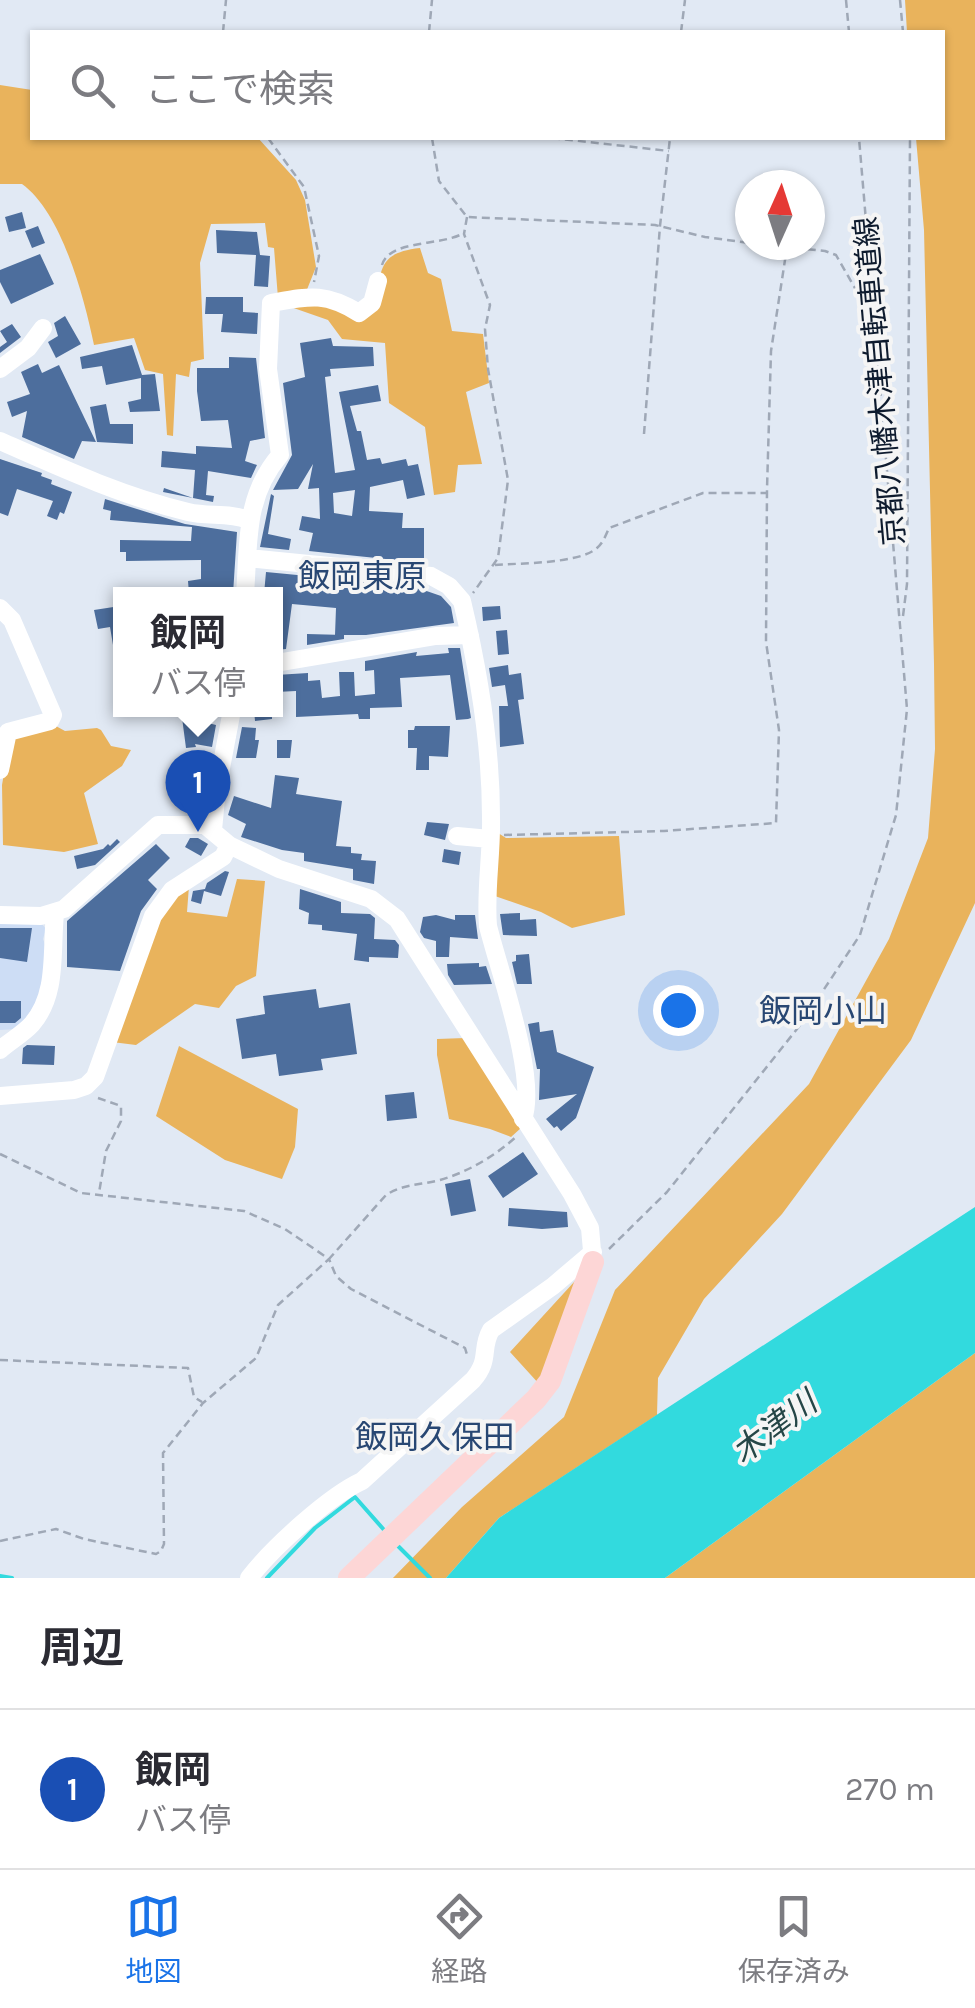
<!DOCTYPE html>
<html lang="ja">
<head>
<meta charset="utf-8">
<style>
  body { margin:0; font-family:Karla,"Noto Sans JP",sans-serif; background:#f2f2f3; color:#2b2b33 }
  .compass { position:absolute; left:735px; top:170px; width:90px; height:90px; border-radius:50%; background:#fff; box-shadow:0 2px 8px #0004; rotate:3deg }
  .you { position:absolute; left:678px; top:1010px; width:35px; height:35px; margin:-25px; border:8px solid #fff; border-radius:50%; background:#1a73e8; box-shadow:0 0 0 15px #1a73e833 }
  .badge { display:grid; place-items:center; width:65px; height:65px; border-radius:50%; background:#1a73e8; color:#fff; font-size:32px; font-weight:700 }
  .pin { position:absolute; translate:-50% -82px; filter:drop-shadow(0 2px 5px #0008) }
  .pin::after { content:''; position:absolute; top:52px; width:35px; height:30px; background:inherit; clip-path:polygon(0 0,100% 0,50% 100%) }
  .popup { position:absolute; left:113px; top:587px; width:170px; height:130px; box-sizing:border-box; display:grid; place-content:center; border-radius:0px; background:#fff; filter:drop-shadow(0 2px 8px #0005); font-size:32px; white-space:nowrap; color:#7c7c81 }
  .popup b { font-size:38px; color:#2b2b33 }
  .popup::after { content:''; position:absolute; left:50%; top:100%; margin-left:-20px; border:20px solid transparent; border-top-color:#fff }
  .list { margin:0; padding:0; list-style:none }
  h2 { display:flex; justify-content:space-between; align-items:center; height:130px; margin:0; padding:0 40px; font-size:42px }
  h2 small { font-size:32px; font-weight:400; color:#7c7c81 }
  .list li { display:grid; grid-template-columns:65px 1fr auto; gap:30px; align-items:center; box-sizing:border-box; height:160px; padding:0 40px; border-top:2px solid #e1e1e2 }
  .list b { display:block; font-size:38px; white-space:nowrap }
  .list p { margin:0; font-size:32px; white-space:nowrap; color:#7c7c81 }
  .list em { font-size:32px; font-style:normal; color:#7c7c81 }
  .icon { flex:none; width:55px; height:55px; fill:none; stroke:currentColor; stroke-width:2; stroke-linecap:round; stroke-linejoin:round }
  .map { position:relative; flex:none; width:975px; height:1578px; overflow:hidden }
  .search { position:absolute; background:#fff; box-shadow:0 2px 8px #0004; left:30px; right:30px; top:30px; height:110px; display:flex; align-items:center; gap:25px; box-sizing:border-box; padding:0 35px; border-radius:0px; color:#7c7c81; font-size:38px }
  .sheet { height:290px; background:#fff }
  nav { display:flex; justify-content:space-around; align-items:center; box-sizing:border-box; height:140px; border-top:2px solid #e1e1e2; background:#fff; font-size:28px; color:#7c7c81 }
  nav a { display:grid; justify-items:center; gap:5px }
  nav .on { color:#1a73e8 }
  .map>svg:first-child { display:block }
  .built { fill:#cdddf5 }
  .green { fill:#e9b35c }
  .water { fill:#32dade }
  .lines { fill:none; stroke-linecap:round; stroke-linejoin:round }
  .stream { stroke:#32dade; stroke-width:4 }
  .building { fill:#4d6e9d; fill-rule:evenodd }
  .path { stroke:#9fa8b6; stroke-width:2.5; stroke-dasharray:8 5; stroke-linecap:butt }
  .minor { stroke:#fff; stroke-width:18 }
  .major { stroke:#fdd6d6; stroke-width:22 }
  .labels { text-anchor:middle; stroke-width:8; stroke-linejoin:round; paint-order:stroke }
  .street-label { font-size:30px; fill:#0e1b2e; stroke:#f5f5f5 }
  .neighbourhood-label { font-size:32px; fill:#284773; stroke:#f5f5f5 }
  .water-label { font-size:32px; font-style:italic; fill:#254647; stroke:#f5f5f5 }
</style>
</head>
<body>
<div class="map">
<svg width="975" height="1578" viewBox="0 0 975 1578">
  <rect width="100%" height="100%" fill="#e1e9f4"/>
  <path class="built" d="M0,920L41,923L46,929L43,939L47,950V986L19,1029L0,1030Z"/>
  <path class="green" d="M905,0H975V903L911,1040L782,1214L704,1299L658,1378L657,1415L499,1518L446,1578H393L462,1507L564,1417L615,1290L809,1084L889,939L928,838L935,749L934,664L924,230L916,138H942V32H907Z
    M0,85L32,90V138H258L296,180L305,200L316,267L306,292L278,298L274,248L268,247L265,223L211,224L200,263L204,359L191,362L189,377L176,374L173,436L167,435L163,374L145,370L134,338L94,345C84,297 62,213 22,184H0Z
    M420,248L428,273L441,279L452,331L483,334L489,383L466,392L482,464L458,465L455,492L434,495L425,427L389,403L385,343L342,339L328,320L285,305L373,308C383,270 376,253 420,248Z
    M54,725L65,731L97,728L101,730L111,746L131,750L122,766L84,793L98,844L64,852L3,845L2,785L10,739Z
    M495,831L506,838L619,836L625,915L572,928L541,912L492,895Z
    M237,879L265,881L256,976L236,986L219,1008L195,1004L136,1045L112,1042L165,906L189,886L187,912L227,917Z
    M465,1038L521,1128L511,1137L490,1129L449,1119L437,1055V1039Z
    M179,1046L298,1109L295,1147L282,1179L225,1160L156,1116Z
    M585,1270L540,1385L510,1352Z
    M975,1353V1578H665Z"/>
  <path class="water" d="M975,1207V1353L665,1578H446L499,1518Z"/>
  <g class="lines">
    <path class="stream" d="M398,1546L430,1578
      M0,1576L12,1578
      M267,1578L315,1528L355,1497L385,1531"/>
  </g>
  <path class="building" d="M22,212L26,228L9,232L5,217Z
    M38,226L45,243L32,248L25,231Z
    M216,230L257,232L260,255L270,256L268,287L254,286L256,255L217,253Z
    M40,254L54,284L11,304L0,282V270Z
    M206,297H243V312L258,313L257,334L221,332L223,314H205Z
    M65,316L81,344L56,358L48,342L58,336L54,323Z
    M12,324L21,337L0,353V347L7,342L0,331Z
    M331,338L333,346L373,347L374,366L330,369L331,376L325,377L335,473L355,470L339,392L378,385L381,401L350,406L357,431H361L367,460L380,458L382,464L406,459L408,466L418,464L425,495L407,499L403,480L370,487L369,511L403,513L402,528H424V563L309,551L313,533L299,530L302,516L320,519L319,488L308,489L313,464L298,489L273,490L292,455L283,383L305,377L300,343ZM355,490L352,516L334,513L333,493Z
    M132,345L142,375L155,374L160,411L130,412L128,402L141,399V378L106,385L102,366L82,369L80,357Z
    M229,357L256,358L265,438L250,441L245,461L257,465L256,467L251,478L208,471L206,495L214,496L213,502L163,492L164,488L193,498L195,470L161,467L162,451L196,454V446L232,448L228,420L201,421L197,391V368H229Z
    M38,364L42,373L59,365L96,442L82,441L74,459L22,437L27,411L12,417L7,402L30,394L21,372Z
    M106,404L110,424H133V444L97,442L90,407Z
    M0,459L42,473L41,476L52,480L51,484L72,492L64,514L60,512L57,520L47,516L53,501L17,489L8,516L0,513Z
    M271,494L274,496L268,534L291,539L289,550L260,547Z
    M105,499L185,524L237,532L233,594H189L188,581L201,579V560L126,561V552H120V540L191,541L192,527L110,520L111,511L103,509Z
    M266,572L318,577L317,585L354,588V581L415,587L441,596L451,607L454,623L366,635H335L336,608L292,604L286,649L276,650V594H264Z
    M120,606V657H115L110,627L98,629L94,610Z
    M500,606L501,619L483,621L482,607Z
    M507,630L509,654L498,655L496,631Z
    M307,634L344,635V639L307,645Z
    M448,648H460L471,718L468,719L456,720L450,675L400,678L402,707L370,708V719H359L358,714L296,717V691L276,692V675L308,673V681L320,680L322,698L340,696L339,672H354L355,696L375,694L374,670L365,671V661L417,652L416,656L449,653Z
    M508,665L509,675L521,673L524,699L518,700L524,744L500,747L499,706H508L505,685L492,687L489,668Z
    M181,710H203L204,722L216,725L212,747L195,744L196,747L186,748Z
    M254,710H272V719L255,721Z
    M415,726H450L448,757L429,756V770H416L417,748H408V730H414Z
    M242,727L256,728L255,740H259L256,758H236Z
    M277,740H292L290,758H277Z
    M194,764L207,772L188,802L175,794Z
    M275,775L299,778L296,794L342,801L336,846L351,847V853L362,854L361,860L376,861L374,884L353,880V869L304,861V853L282,850L241,837L246,824L228,815L234,796L271,808Z
    M427,822L449,824L445,840L424,835Z
    M190,838H198L208,844L201,856L185,847Z
    M117,839L120,842L95,865L77,869L74,856L103,849L108,844L110,846Z
    M156,844L170,858L148,880L157,889L141,911L120,971L67,967V921Z
    M444,849L461,852L459,865L442,862Z
    M225,871L229,872L221,896L204,891L201,904L191,901L193,891L205,889L207,883Z
    M300,889L341,902V913L370,914L375,918L374,939L395,940L399,945L398,958L369,957V962L354,960L357,934L322,930V925L308,924L309,913L299,909Z
    M520,913V920L536,919L537,936L503,935L500,914Z
    M436,915L455,920V915H475L478,939L450,937L449,957H436V941L424,938L420,932L423,917Z
    M0,928H32L27,962L0,958Z
    M529,954L532,984H517L512,962L516,961V955Z
    M479,963V967L486,966L492,984L454,985L448,975L447,964Z
    M316,989L319,1008L350,1003L357,1054L321,1059L323,1070L279,1076L276,1054L242,1059L236,1019L265,1014L263,996Z
    M0,1001H21V1018L15,1023H0Z
    M539,1022L540,1032L553,1030L557,1052L594,1067L576,1118L561,1131L557,1126L554,1128L546,1119L577,1094L539,1100L540,1069H537L528,1024Z
    M27,1045L55,1046L54,1065L22,1064L23,1048Z
    M414,1092L417,1118L387,1121L385,1095Z
    M523,1152L538,1174L503,1198L488,1176Z
    M470,1179L476,1211L451,1216L445,1184Z
    M509,1208L567,1212L568,1227L542,1229L508,1226Z"/>
  <g class="lines">
    <path class="path" d="M846,0L849,32
      M900,0L903,32
      M223,32L226,0
      M429,32L432,0
      M681,32L685,0
      M268,138L304,187L319,256L314,282
      M432,138L439,181L467,217L655,225L705,237L750,243
      M552,138L669,151
      M467,217L464,234L490,305L485,329L488,369L508,480L498,558L473,593
      M769,245L825,251L836,255L876,325
      M382,265C389,240 439,246 462,234
      M644,434L660,226L670,138
      M495,565C519,563 579,564 597,548C603,543 606,535 609,528L703,493H766
      M903,616L907,584L910,138
      M504,835L664,831L776,823L779,730L766,642L767,489L771,351L787,247
      M98,1098L121,1106V1121L106,1151L99,1193
      M0,1154L81,1193L244,1211L285,1229L329,1259L386,1195C403,1184 421,1185 440,1180C468,1172 495,1156 517,1136
      M609,1249L667,1192L801,1024L860,935L896,815L907,709L859,138
      M0,1360L188,1368L194,1397L202,1402
      M0,1541L56,1529L84,1539L156,1554L161,1551L164,1544L163,1453L203,1403L256,1358L278,1305L329,1259L336,1276L351,1289L465,1348L468,1358"/>
    <path class="minor" d="M0,369L28,348L43,328
      M0,441C61,468 122,496 188,512C208,517 229,512 248,520
      M248,558L431,576L449,586L462,601C479,672 491,744 491,817C492,854 485,890 488,926C499,971 538,1078 523,1119
      M245,594C249,543 244,497 280,455L268,369L271,303C310,296 325,292 359,313L372,303L378,281
      M0,608L12,620L53,715L50,721L8,732L0,770
      M276,663L436,636L470,635
      M213,830L217,789L232,710
      M457,836L490,839
      M0,915L41,916L64,909L158,825H205L229,845L279,869L371,899L397,919L572,1194L590,1228L593,1262
      M0,1050C10,1041 23,1034 32,1024C58,994 51,951 55,914
      M0,1096L74,1090L86,1086L95,1077L153,916L172,890L223,857L229,845
      M249,1578C272,1548 329,1496 362,1481L473,1380C491,1359 480,1349 491,1330L553,1286L593,1252"/>
    <path class="major" d="M349,1578L536,1399L550,1381L593,1262"/>
  </g>
  <g class="labels">
    <g class="street-label">
      <text transform="translate(880 381) rotate(-95)" y="10">京都八幡木津自転車道線</text>
    </g>
    <g class="neighbourhood-label">
      <text x="362" y="587">飯岡東原</text>
      <text x="823" y="1022">飯岡小山</text>
      <text x="435" y="1448">飯岡久保田</text>
    </g>
    <g class="water-label">
      <text transform="translate(774 1427) rotate(-37)" y="11">木津川</text>
    </g>
  </g>
</svg>
<svg class="compass" viewBox="-18 -18 36 36"><path d="M0-13l5 13h-10z" fill="#e53935"/><path d="M0 13l5-13h-10z" fill="#7c7c81"/></svg>
<div class="you"></div>
<div class="pin badge" style="left:198px;top:832px;background:#1a4fb4">1</div>
<div class="popup"><b>飯岡</b>バス停</div>
<div class="search"><svg class="icon" aria-label="search" viewBox="0 0 24 24"><circle cx="10" cy="10" r="6"/><path d="M15 15l6 6"/></svg>ここで検索</div>
</div>
<section class="sheet">
<h2>周辺<small></small></h2>
<ul class="list">
<li><span class="badge" style="background:#1a4fb4">1</span><div><b>飯岡</b><p>バス停</p></div><em>270 m</em></li>
</ul>
</section>
<nav>
<a class="on"><svg class="icon" aria-label="map" viewBox="0 0 24 24"><path d="M3 6l6-2 6 2 6-2v14l-6 2-6-2-6 2zM9 4v14M15 6v14"/></svg>地図</a>
<a><svg class="icon" aria-label="directions" viewBox="0 0 24 24"><path d="M12 3l9 9-9 9-9-9zM9 14v-3h6M13 9l2 2-2 2"/></svg>経路</a>
<a><svg class="icon" aria-label="saved" viewBox="0 0 24 24"><path d="M7 4h10v16l-5-4-5 4z"/></svg>保存済み</a>
</nav>
</body>
</html>
